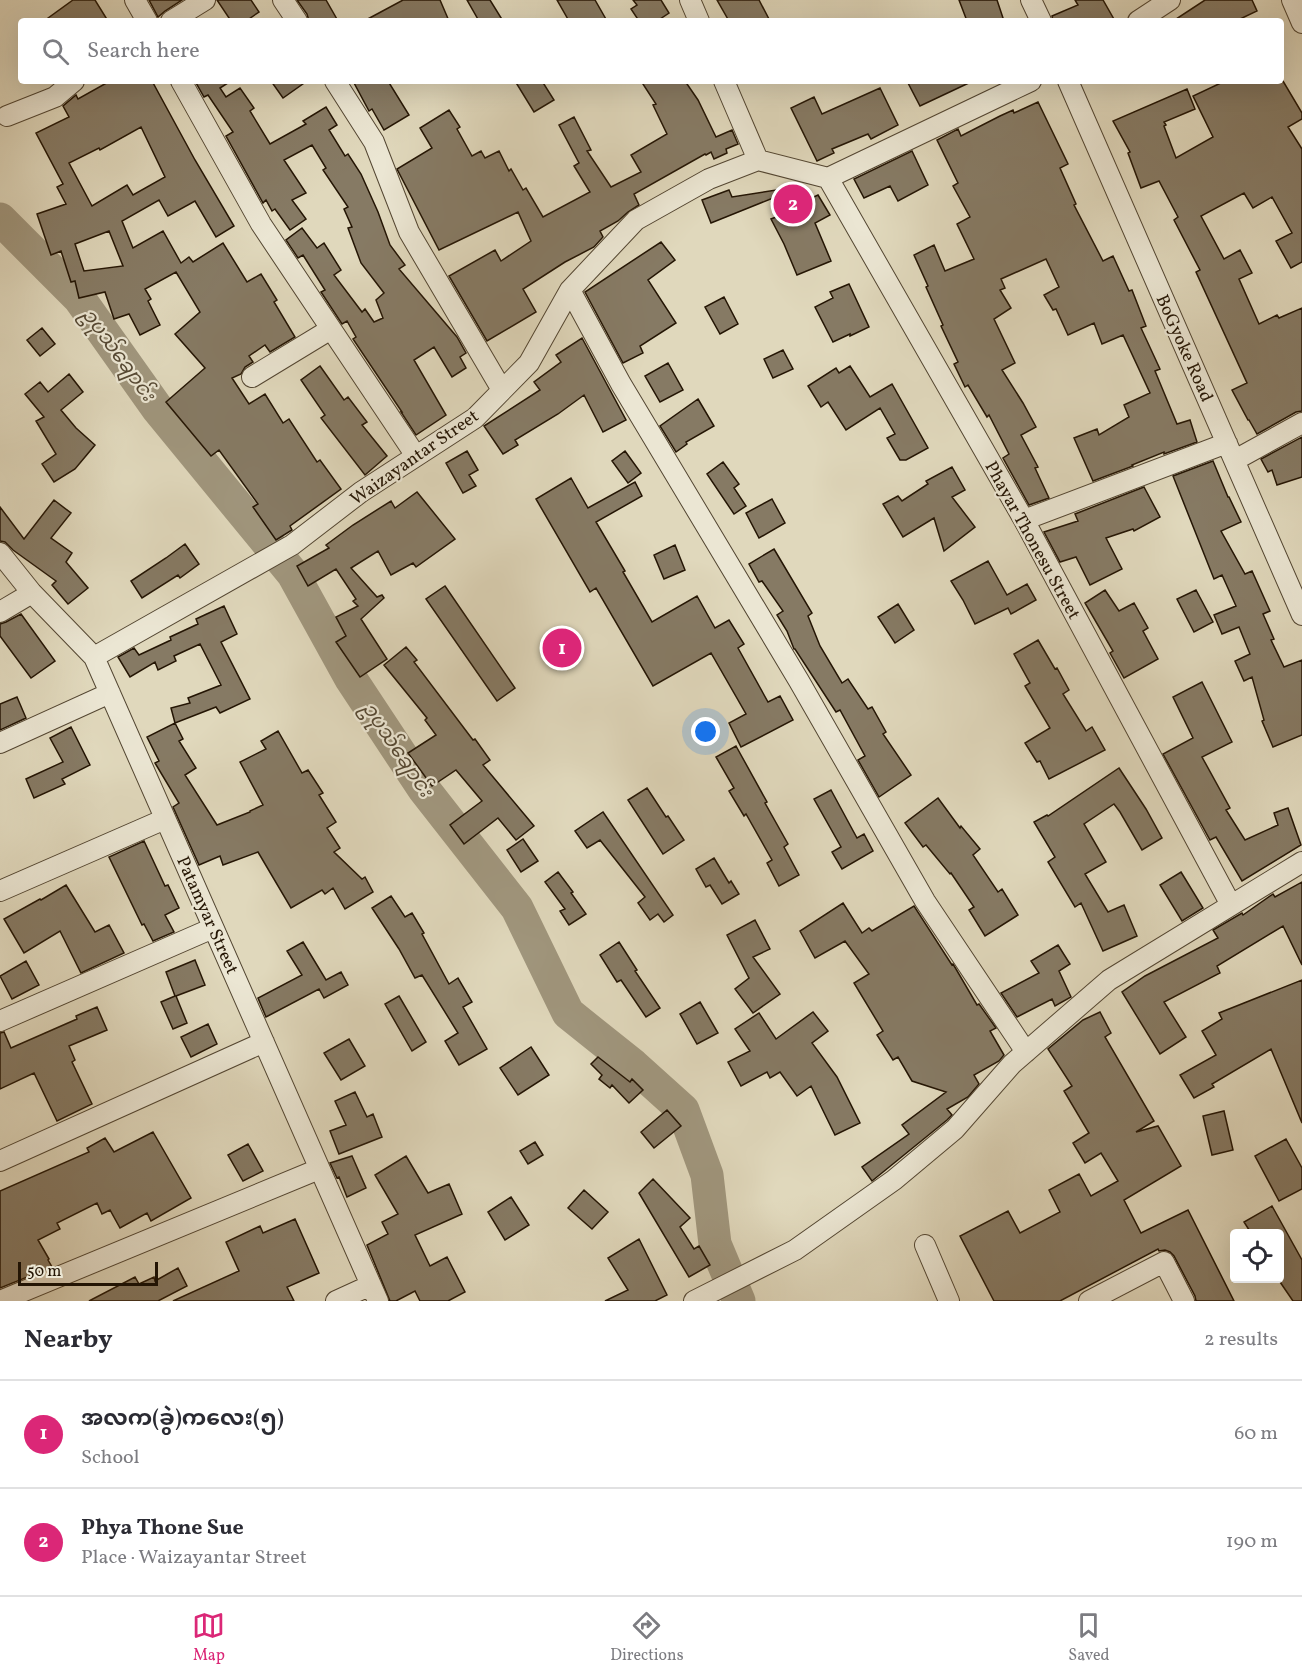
<!DOCTYPE html>
<html lang="en">
<head>
<meta charset="utf-8">
<style>
  body { margin:0; font-family:Vollkorn,"Noto Sans Myanmar",serif; background:#f7f7f7; color:#2b2b33 }
  .controls { position:absolute; right:18px; bottom:18px; display:grid; overflow:hidden; border-radius:6px; box-shadow:0 6px 24px #0002 }
  .controls button { width:54px; height:54px; display:grid; place-items:center; padding:0; border:0; border-bottom:2px solid #e1e1e2; background:#fff; color:#2b2b33; font:30px sans-serif }
  .scale { position:absolute; left:18px; bottom:15px; width:140px; box-sizing:border-box; padding-left:6px; border:3px solid #241504; border-top:0; font-size:16px; line-height:21px; white-space:nowrap; color:#241504; -webkit-text-stroke:4px #ebe6d3; paint-order:stroke }
  .you { position:absolute; left:706px; top:732px; width:21px; height:21px; margin:-15px; border:4px solid #fff; border-radius:50%; background:#1a73e8; box-shadow:0 0 0 9px #1a73e833 }
  .badge { display:grid; place-items:center; width:39px; height:39px; border-radius:50%; background:#db2777; color:#fff; font-size:20px; font-weight:700 }
  .pin { position:absolute; translate:-50% -50%; border:3px solid #fff; box-shadow:0 2px 6px #0006 }
  .list { margin:0; padding:0; list-style:none }
  h2 { display:flex; justify-content:space-between; align-items:center; height:78px; margin:0; padding:0 24px; font-size:26px }
  h2 small { font-size:20px; font-weight:400; color:#7c7c81 }
  .list li { display:grid; grid-template-columns:39px 1fr auto; gap:18px; align-items:center; box-sizing:border-box; height:108px; padding:0 24px; border-top:2px solid #e1e1e2 }
  .list b { display:block; font-size:22px; white-space:nowrap }
  .list p { margin:0; font-size:20px; white-space:nowrap; color:#7c7c81 }
  .list em { font-size:20px; font-style:normal; color:#7c7c81 }
  .icon { flex:none; width:33px; height:33px; fill:none; stroke:currentColor; stroke-width:2; stroke-linecap:round; stroke-linejoin:round }
  .map { position:relative; flex:none; width:1302px; height:1301px; overflow:hidden }
  .search { position:absolute; background:#fff; box-shadow:0 6px 24px #0002; left:18px; right:18px; top:18px; height:66px; display:flex; align-items:center; gap:15px; box-sizing:border-box; padding:0 21px; border-radius:6px; color:#7c7c81; font-size:22px }
  .sheet { height:294px; background:#fff }
  nav { display:flex; justify-content:space-around; align-items:center; box-sizing:border-box; height:84px; border-top:2px solid #e1e1e2; background:#fff; font-size:16px; color:#7c7c81 }
  nav a { display:grid; justify-items:center; gap:3px }
  nav .on { color:#db2777 }
  .map>svg:first-child { display:block }
  .lines { fill:none; stroke-linecap:round; stroke-linejoin:round }
  .river { stroke:#a0967d; stroke-width:33 }
  .building { fill:#867a64; stroke:#241504; stroke-width:1.5; fill-rule:evenodd }
  .minor-casing { stroke:#534632; stroke-width:22 }
  .minor { stroke:#ebe6d3; stroke-width:20 }
  .labels { text-anchor:middle; stroke-width:4.5; stroke-linejoin:round; paint-order:stroke }
  .street-label { font-size:18px; fill:#241504; stroke:#ebe6d3 }
  .water-label { font-size:20px; font-style:italic; fill:#564934; stroke:#ebe6d3 }
</style>
</head>
<body>
<div class="map">
<svg width="1302" height="1301" viewBox="0 0 1302 1301">
  <rect width="100%" height="100%" fill="#e0d8bc"/>
  <filter id="stains"><feTurbulence type="fractalNoise" baseFrequency=".00333" numOctaves="4"/><feColorMatrix values="0 0 0 0 .2 0 0 0 0 .09 0 0 0 0 .02 0 0 0 .5 -.17"/></filter>
  <radialGradient id="worn" r=".72"><stop offset=".6" stop-color="#630" stop-opacity="0"/><stop offset="1" stop-color="#630" stop-opacity=".3"/></radialGradient>
  <g class="lines">
    <path class="river" d="M0,219L79,298L157,408L293,574L351,679L423,788L517,908L568,1013L633,1065L683,1110L707,1175L715,1244L739,1301"/>
  </g>
  <path class="building" d="M73,0H95L108,21H44Z
    M149,0H182L165,11L158,17Z
    M217,0H251L259,12L246,21H231Z
    M297,0H326L338,21H309L307,14Z
    M403,0H440L449,21H364Z
    M467,0H490L503,21H479Z
    M557,0H595L607,21H569Z
    M633,0H661L669,13L657,21H639L631,9L637,5Z
    M717,0H759L770,21H729Z
    M959,0H997L1004,21H967Z
    M1075,0H1103L1115,21H1053L1052,16L1078,5Z
    M1205,0H1252L1257,11L1236,21H1173Z
    M110,81H152L195,160L234,226L216,237L195,201L168,216L159,200L122,221L133,248L163,231L181,263L189,257L193,262L223,243L247,282L261,274L277,300L274,302L295,337L270,352L265,345L249,356L253,362L245,367L241,374L232,378L249,404L265,394L283,423L289,419L317,462L320,460L341,489L290,526L292,530L276,540L253,507L258,504L219,450L211,456L166,402L205,368L175,334L200,312L176,272L145,289L151,299L148,301L160,325L140,335L129,314L114,319L105,292L79,298L75,281L71,282L61,251L51,255L37,214L66,204L57,187L63,184L36,133L69,117L63,106L76,95L78,99ZM141,127L165,177L133,195L127,185L92,206L69,163L99,148L100,150ZM109,231L123,266L84,271L75,244Z
    M195,81H231L220,88L226,97L240,88L254,108L250,111L270,144L306,124L303,121L326,107L337,125L329,130L345,156L348,154L361,174L378,212L390,245L405,265L399,269L457,337L466,353L460,357L466,368L452,377L434,347L414,360L446,415L416,435L401,412H402L353,339L356,337L347,321L342,324L321,292L325,290L303,255L298,258L286,240L302,228L317,248L324,243L341,270L334,275L362,312L365,309L374,322L383,318L376,300L384,293L361,263L348,228L352,227L344,209L348,207L323,170L326,168L312,145L284,160L306,193L292,200L306,219L290,230L275,209L272,211L266,200L263,203L226,136L233,132L208,95L204,97Z
    M271,81H307L283,98Z
    M353,81H388L409,115L384,130L372,109L369,111Z
    M515,81H542L554,100L534,112Z
    M641,81H685L698,100L716,137L732,130L738,144L726,149L727,153L714,159L711,152L706,155L705,154L634,194L639,205L628,212L618,221L600,231L603,237L594,247L565,262L523,289L536,312L487,341L449,276L495,250L501,261L531,241L518,212L439,250L397,169L432,148L420,128L449,110L460,127L457,129L472,156L481,151L485,158L499,151L509,171L511,169L523,190L526,188L543,217L590,192L574,166L579,163L559,125L574,117L591,150L587,151L611,187L641,172L631,155L667,134L653,105L656,104Z
    M907,81H973L920,106Z
    M1225,81H1283L1302,113V119L1288,127L1302,149V262L1291,268L1276,241L1292,233L1272,197L1253,208L1244,193L1201,216L1224,259L1240,250L1252,273L1239,279L1259,324L1277,315L1279,318L1302,308V411L1296,412L1257,434L1249,420H1248L1232,390L1247,383L1196,272L1200,270L1174,220L1178,217L1159,181L1141,188L1128,153L1130,152L1113,121L1187,89L1195,109L1164,122L1166,125L1164,126L1176,158L1213,137L1193,96Z
    M880,88L898,125L871,139L868,134L832,149L834,153L817,161L791,108L814,97L822,114Z
    M1038,102L1068,164L1060,168L1076,204L1074,205L1103,261L1113,256L1129,291L1132,290L1146,326L1141,328L1160,369L1155,371L1177,424L1190,420L1197,442L1164,454V452L1132,465L1133,466L1093,481L1074,438L1097,429L1099,435L1129,417L1124,405L1150,393L1123,335L1102,344L1094,323L1068,335L1056,309L1053,310L1044,295L1059,287L1046,259L1001,279L1005,288L1000,290L1011,308L994,319L1015,363L1002,370L1023,403L1036,427L1021,435L1038,467L1035,468L1049,498L1029,505L1003,458L1009,454L989,415L987,417L968,385L965,387L954,364L958,362L941,326L943,325L926,287L928,286L914,255L934,245L945,271L974,259L957,224L970,217L953,186L958,183L937,140L958,129L961,136L1000,116L1013,110L1014,113Z
    M912,151L928,185L898,201L890,186L864,198L854,179Z
    M729,190L732,197L776,190L778,196L711,223L702,200Z
    M818,195L830,215L815,223L831,261L797,275L784,244L771,219L789,212L788,209Z
    M661,242L675,260L648,280L676,323L640,346L643,353L623,363L585,292Z
    M849,284L869,327L850,336V334L833,342L815,307L833,298L830,292Z
    M724,297L738,324L720,334L705,307Z
    M42,328L55,344L40,356L27,340Z
    M582,338L626,420L603,432L584,395L558,414L515,440L518,445L503,454L484,426L540,390L534,382L561,362L556,355Z
    M783,350L793,369L773,378L764,359Z
    M668,363L683,390L660,402L645,376Z
    M320,366L344,400L348,397L367,422L362,425L387,456L365,475L321,418L325,415L301,380Z
    M850,366L870,397L892,384L928,448L906,460H900L887,438L895,434L880,408L846,430L828,402L821,407L808,386L836,368L839,373Z
    M69,374L83,392L61,410L76,428L95,445L75,469L54,482L42,464L56,454L36,421L44,417L25,394L40,382L48,392Z
    M698,399L714,426L686,442L687,444L676,452L660,426Z
    M1302,437V477L1277,485L1272,470L1268,472L1261,459Z
    M467,451L478,470L469,475L476,486L463,493L446,463Z
    M625,451L641,473L628,483L612,461Z
    M1213,461L1228,497H1229L1241,522L1221,531L1245,574L1252,571L1270,611L1263,614L1274,639L1271,640L1284,667L1302,660V735L1273,747L1262,721L1264,720L1252,677L1244,681L1235,661L1250,654L1239,627L1222,634L1214,615L1236,606L1222,575L1214,579L1173,476Z
    M723,462L739,484L734,488L746,506L734,514L707,474Z
    M952,467L965,490L952,497L975,527L944,551L934,518L903,537L883,504L898,496L902,501L928,484L926,481Z
    M571,478L588,508L635,482L642,496L596,522L625,571L623,572L652,622L697,596L715,628L729,620L744,644L738,648L768,702L780,696L793,720L741,747L729,723L746,714L711,653L653,686L596,588L590,592L536,499Z
    M1144,487L1160,517L1134,531L1133,529L1106,538L1122,569L1090,585L1076,557L1060,562L1044,532L1078,521L1075,514Z
    M417,492L455,539L416,567L413,563L391,575L378,551L351,568L377,597L382,595L384,598L361,619L387,659L360,677L336,642L346,636L336,617L358,606L353,601L356,599L336,569L308,586L297,566L329,548L326,545L353,525L391,501L395,508Z
    M772,499L785,523L759,538L746,513Z
    M54,500L71,513L51,538L72,553L66,562L88,588L68,604L52,585L56,581L13,550L5,542L0,541V507L24,539Z
    M185,544L199,564L180,578L178,575L142,598L131,581L166,558Z
    M675,545L685,570L664,579L654,555Z
    M774,549L812,613L808,616L820,646L842,683L848,679L868,709L872,707L886,732L883,734L911,775L879,797L858,760L865,756L840,710L836,712L795,649H794L787,631L777,615L783,611L762,581L759,582L749,564Z
    M988,561L1007,595L1027,584L1036,600L1011,614L1008,608L975,624L963,600L951,581Z
    M445,586L515,688L497,701L426,599Z
    M1105,590L1119,611L1134,603L1148,628L1143,631L1158,659L1124,678L1110,653L1113,651L1085,603Z
    M1196,590L1213,622L1194,632L1177,599Z
    M898,604L914,630L895,643L878,617Z
    M224,606L237,634L221,642L250,699L220,713L216,707L175,723L171,708L190,703L188,698L221,685L200,644L174,656L176,661L158,670L155,662L130,677L118,657L134,648L139,655L171,640L170,637L198,624L196,619Z
    M21,614L55,661L31,678L0,636V624L6,622Z
    M1038,640L1055,669L1057,668L1069,690L1063,694L1086,731L1092,727L1105,750L1049,779L1040,761L1037,762L1025,743L1050,728L1025,686L1030,683L1014,654Z
    M406,647L417,660L414,662L473,740L475,739L490,760L483,765L534,826L516,840L498,818L464,844L450,825L482,801L456,770L432,786L408,753L436,735L425,720L427,718L384,665Z
    M1202,682L1232,742L1202,757L1230,808L1226,810L1245,840L1278,825L1274,813L1288,808L1301,845L1242,881L1216,837L1210,840L1163,754L1193,738L1173,697Z
    M17,697L26,718L0,730V704Z
    M175,723L183,739L179,741L196,768L185,775L217,825L250,812V811L263,805L240,762L266,749L261,741L278,731L302,773L308,770L323,793L319,795L336,822L327,828L340,848L334,852L362,879L365,877L373,892L345,909L333,888L325,894L322,890L291,908L258,852L223,865L220,856L199,865L173,807L179,803L155,763L159,761L147,737Z
    M71,727L90,765L62,779L65,784L34,798L26,779L63,762L50,738Z
    M736,746L767,802L765,803L788,844L784,847L799,875L779,886L767,863L772,860L746,814L744,816L729,791L734,788L716,757Z
    M1119,768L1146,809L1162,838L1142,850L1120,812L1114,804L1084,824L1106,862L1085,874L1108,912L1124,905L1137,936L1103,951L1081,903L1075,907L1048,862L1055,857L1034,822L1047,815L1048,816Z
    M647,788L666,817L668,816L684,840L663,854L628,800Z
    M831,790L857,838L864,834L873,851L842,869L832,852L841,847L814,799Z
    M938,798L960,828L961,826L980,849L973,855L998,892L1002,889L1018,915L985,936L969,910L974,907L951,873L950,874L926,845L923,847L905,823Z
    M603,812L673,915L664,922L658,914L650,920L638,903L645,897L600,840L587,848L575,831Z
    M523,839L538,861L521,872L507,850Z
    M144,841L165,886L168,885L179,908L165,915L174,932L153,941L144,924L142,925L109,857Z
    M714,858L729,883L731,881L739,894L722,904L710,885L706,887L696,869Z
    M558,872L573,892L571,893L586,914L569,925L560,911L565,909L545,882Z
    M1181,872L1203,908L1182,921L1160,885Z
    M1302,882V965L1283,926L1217,966L1220,973L1164,1002L1186,1037L1160,1054L1122,992L1145,976L1218,938L1213,930L1242,913L1243,915L1273,894L1275,897Z
    M66,885L95,932L109,925L124,953L81,973L60,931L24,953L4,919L40,899L41,900Z
    M391,896L405,917L412,913L424,933L422,934L449,984L458,978L472,1002L463,1007L487,1049L459,1065L445,1041L458,1033L422,975L415,978L399,949L372,908Z
    M843,903L862,933L869,928L872,931L914,906L952,965L953,964L956,969L977,1005L979,1004L996,1028L990,1031L1004,1055L999,1061L974,1075L979,1084L968,1097L947,1109L952,1115L947,1120L872,1181L862,1167L909,1134L902,1125L946,1092L912,1081L898,1057L893,1060L877,1035L883,1031L854,983L869,974L845,941L815,958L800,931Z
    M755,920L770,949L753,957L780,994L753,1013L735,989L749,978L727,935Z
    M303,942L326,980L341,972L348,985L324,998L319,989L266,1017L258,998L302,975L287,951Z
    M619,942L637,970L635,971L660,1008L646,1017L621,980L617,982L600,955Z
    M1058,945L1070,964L1059,971L1071,997L1055,1006L1052,999L1017,1017L1001,993L1039,973L1031,961Z
    M195,960L205,985L176,996L187,1023L173,1029L161,1002L175,996L166,972Z
    M26,961L39,985L12,999L0,976Z
    M1302,980V1123L1271,1049L1212,1084L1214,1087L1194,1098L1180,1075L1216,1055L1202,1031L1222,1019L1219,1013Z
    M399,996L426,1042L412,1051L385,1004Z
    M700,1002L718,1033L697,1044L680,1014Z
    M97,1007L107,1030L69,1046L75,1060L72,1062L92,1104L57,1121L34,1073L0,1089V1033L4,1032L11,1048L77,1019L76,1016Z
    M813,1012L828,1031L812,1043L837,1077L860,1123L835,1135L811,1086L797,1096L780,1072L770,1078L767,1072L741,1086L728,1062L750,1051L735,1029L759,1013L776,1039Z
    M1100,1012L1111,1033L1105,1037L1154,1121L1136,1132L1158,1126L1181,1166L1124,1200L1141,1233L1188,1210L1234,1301H1196L1195,1296L1174,1256L1170,1252L1165,1250L1159,1251L1158,1249L1060,1301H994L960,1236L1008,1211L1020,1233L1060,1212L1049,1190L1079,1174L1091,1196L1118,1181L1101,1153L1085,1163L1073,1143L1089,1133L1064,1091L1072,1086L1048,1049L1083,1020Z
    M208,1024L217,1044L191,1057L181,1037Z
    M349,1039L365,1066L341,1080L324,1053Z
    M531,1047L549,1075L518,1095L500,1068Z
    M598,1057L630,1082L632,1079L643,1090L629,1103L612,1085L610,1088L599,1079L602,1075L591,1064Z
    M355,1092L367,1117L373,1114L382,1137L339,1154L330,1131L346,1125L335,1101Z
    M667,1110L681,1126L654,1148L641,1132Z
    M1224,1111L1233,1150L1212,1155L1203,1116Z
    M153,1132L191,1198L151,1221L147,1213L120,1228L110,1210L102,1214L97,1203L57,1223L60,1229L38,1240L49,1259L48,1260L52,1267L0,1288V1191L89,1152L87,1148L105,1138L114,1152Z
    M1286,1139L1302,1168V1189L1279,1201L1255,1156Z
    M535,1142L543,1155L528,1164L520,1151Z
    M248,1144L263,1171L243,1181L228,1155Z
    M352,1156L366,1188L347,1197L339,1177L337,1178L330,1163Z
    M406,1156L428,1193L449,1184L462,1214L415,1235L430,1266L447,1257L465,1292L448,1301H420L415,1291L396,1301H390L367,1245L388,1234L382,1222L398,1214L375,1175Z
    M653,1179L690,1218L680,1227L694,1249L699,1246L710,1265L689,1277L639,1193Z
    M584,1190L608,1212L592,1229L568,1208Z
    M511,1197L529,1225L505,1240L488,1212Z
    M1272,1206L1302,1260V1301H1293L1280,1282V1233H1251L1244,1222Z
    M295,1219L319,1273L287,1287L294,1301H173L239,1271L226,1242L260,1226L263,1233Z
    M639,1239L667,1295L655,1301H605L628,1290L608,1258Z
    M178,1268L187,1286L158,1301H89L135,1277L139,1284L154,1277L155,1281Z"/>
  <g class="lines">
    <defs>
      <path id="minor" d="M135,0L147,21
        M283,0L297,21
        M690,0L699,21
        M1031,0L1041,21
        M1292,0L1302,23
        M171,21L205,0
        M1138,21L1170,0
        M181,81L261,224L416,456
        M335,81L374,142L409,232L502,390
        M724,81L758,160
        M1068,81L1302,615
        M7,116L55,97L74,81
        M828,178L1024,520L1231,905
        M570,290L621,384L799,681L925,901L1026,1052
        M252,377L331,329
        M1235,460L1302,423
        M1024,520L1227,443
        M0,553L32,593L94,657L378,1301
        M0,612L32,593
        M94,657L292,545L361,492L475,418L529,363L570,290L636,220L709,179L758,160L828,178L1031,81
        M0,743L110,693
        M0,891L165,819
        M0,1021L213,928
        M0,1161L264,1042
        M925,1245L949,1301
        M0,1301L319,1169
        M336,1301L371,1285
        M694,1301L795,1250L894,1180L955,1129L1012,1064L1109,980L1302,862
        M1089,1301L1164,1262L1184,1301"/>
    </defs>
    <use href="#minor" class="minor-casing"/>
    <use href="#minor" class="minor"/>
  </g>
  <g class="labels">
    <g class="street-label">
      <text transform="translate(1185 348) rotate(66)" y="6">BoGyoke Road</text>
      <text transform="translate(414 457) rotate(-35)" y="6">Waizayantar Street</text>
      <text transform="translate(1033 540) rotate(61)" y="6">Phayar Thonesu Street</text>
      <text transform="translate(208 915) rotate(66)" y="6">Patamyar Street</text>
    </g>
    <g class="water-label">
      <text transform="translate(119 354) rotate(54)" y="7">ဥပုသ်ချောင်း</text>
      <text transform="translate(398 749) rotate(56)" y="7">ဥပုသ်ချောင်း</text>
    </g>
  </g>
  <rect width="100%" height="100%" filter="url(#stains)"/>
  <rect width="100%" height="100%" fill="url(#worn)"/>
</svg>
<div class="controls">
<button><svg class="icon" aria-label="locate" viewBox="0 0 24 24"><circle cx="12" cy="12" r="6"/><path d="M12 2v4M12 18v4M2 12h4M18 12h4"/></svg></button>
</div>
<div class="scale">50 m</div>
<div class="you"></div>
<div class="pin badge" style="left:562px;top:648px">1</div>
<div class="pin badge" style="left:793px;top:204px">2</div>
<div class="search"><svg class="icon" aria-label="search" viewBox="0 0 24 24"><circle cx="10" cy="10" r="6"/><path d="M15 15l6 6"/></svg>Search here</div>
</div>
<section class="sheet">
<h2>Nearby<small>2 results</small></h2>
<ul class="list">
<li><span class="badge">1</span><div><b>အလက(ခွဲ)ကလေး(၅)</b><p>School</p></div><em>60 m</em></li>
<li><span class="badge">2</span><div><b>Phya Thone Sue</b><p>Place · Waizayantar Street</p></div><em>190 m</em></li>
</ul>
</section>
<nav>
<a class="on"><svg class="icon" aria-label="map" viewBox="0 0 24 24"><path d="M3 6l6-2 6 2 6-2v14l-6 2-6-2-6 2zM9 4v14M15 6v14"/></svg>Map</a>
<a><svg class="icon" aria-label="directions" viewBox="0 0 24 24"><path d="M12 3l9 9-9 9-9-9zM9 14v-3h6M13 9l2 2-2 2"/></svg>Directions</a>
<a><svg class="icon" aria-label="saved" viewBox="0 0 24 24"><path d="M7 4h10v16l-5-4-5 4z"/></svg>Saved</a>
</nav>
</body>
</html>
